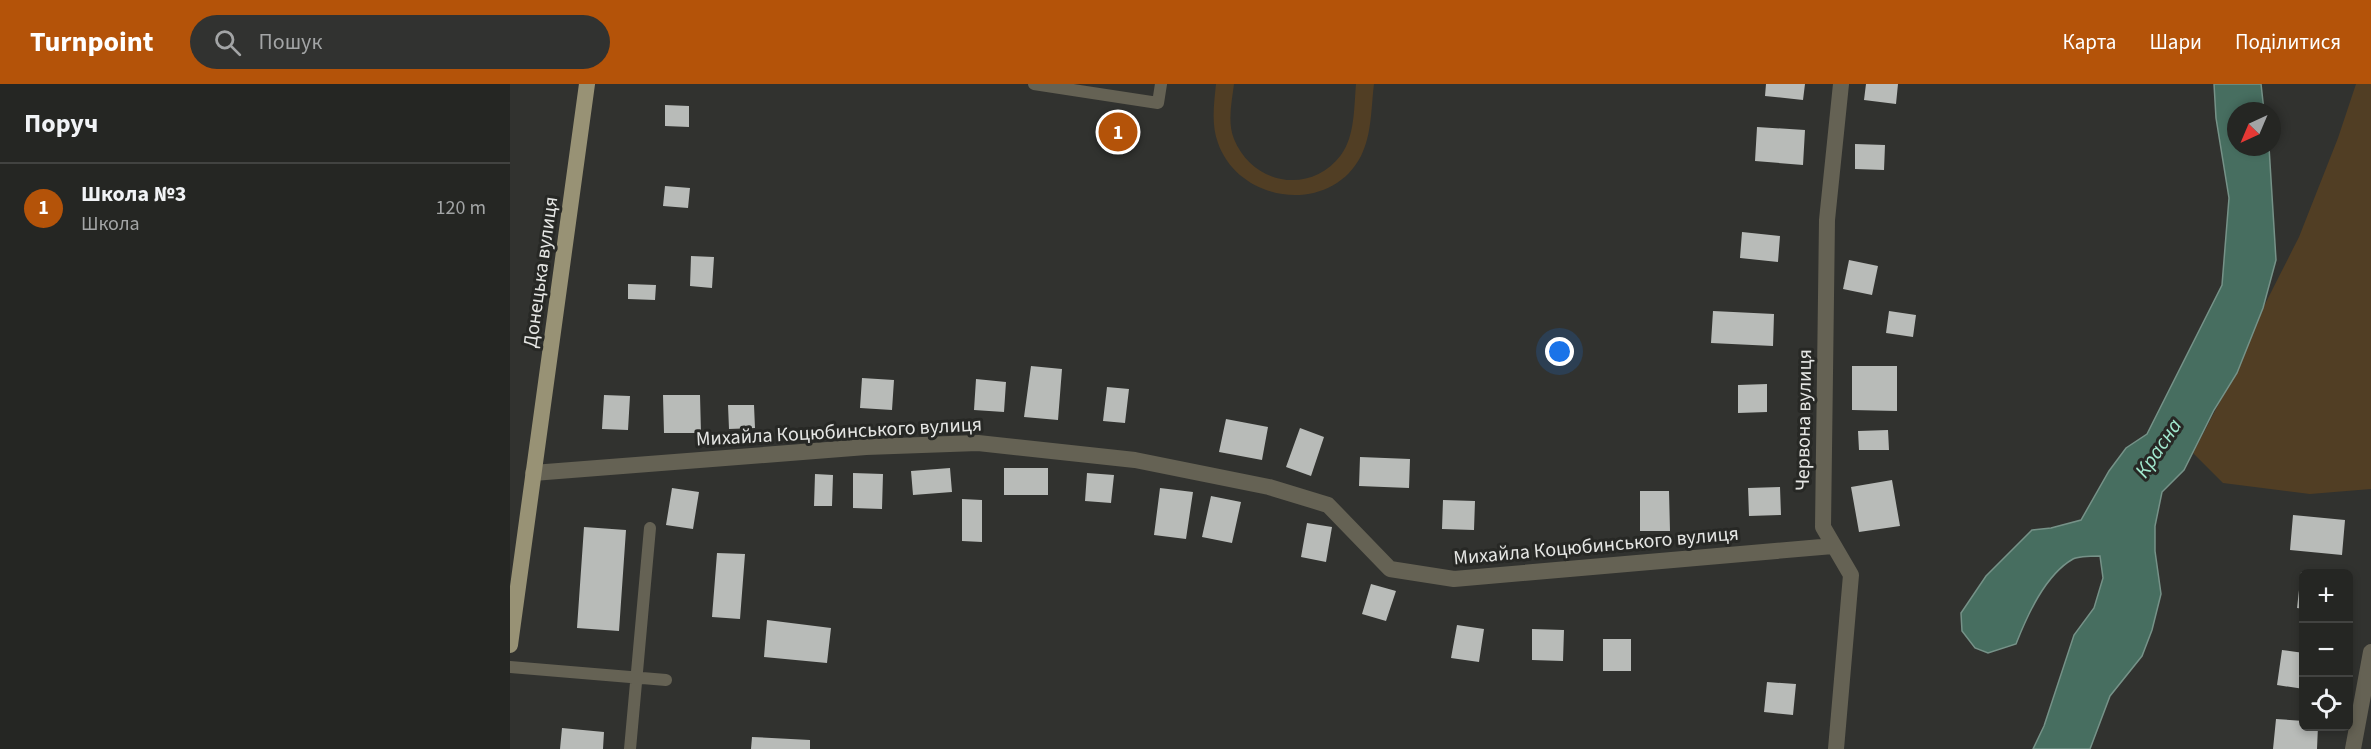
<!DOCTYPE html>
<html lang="uk">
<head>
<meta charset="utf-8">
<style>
  body { margin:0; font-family:"Source Sans 3",sans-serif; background:#313230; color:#f1f3f6 }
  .controls { position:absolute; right:18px; bottom:18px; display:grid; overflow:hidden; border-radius:9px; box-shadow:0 3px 9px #0003 }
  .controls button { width:54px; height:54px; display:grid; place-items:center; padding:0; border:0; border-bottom:2px solid #424341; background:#252623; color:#f1f3f6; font:30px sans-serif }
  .compass { position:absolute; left:1717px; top:18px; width:54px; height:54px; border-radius:50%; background:#252623; box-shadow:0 3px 9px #0003; rotate:224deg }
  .you { position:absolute; left:1050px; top:268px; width:21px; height:21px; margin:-15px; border:4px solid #fff; border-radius:50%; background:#1a73e8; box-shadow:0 0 0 9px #1a73e833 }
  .badge { display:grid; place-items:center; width:39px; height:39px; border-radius:50%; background:#b45309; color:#fff; font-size:20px; font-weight:700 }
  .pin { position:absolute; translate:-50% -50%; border:3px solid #fff; box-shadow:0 2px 6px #0006 }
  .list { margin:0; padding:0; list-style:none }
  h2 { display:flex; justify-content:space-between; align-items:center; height:78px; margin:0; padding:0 24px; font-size:26px }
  h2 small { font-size:20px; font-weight:400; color:#a3a5a6 }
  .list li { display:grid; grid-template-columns:39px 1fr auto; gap:18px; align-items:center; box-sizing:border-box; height:90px; padding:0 24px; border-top:2px solid #424341 }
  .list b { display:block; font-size:22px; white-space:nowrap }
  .list p { margin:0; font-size:20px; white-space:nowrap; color:#a3a5a6 }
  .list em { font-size:20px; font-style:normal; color:#a3a5a6 }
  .icon { flex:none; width:33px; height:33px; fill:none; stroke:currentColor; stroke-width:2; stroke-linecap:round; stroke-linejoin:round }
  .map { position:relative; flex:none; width:1861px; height:665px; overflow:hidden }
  header { display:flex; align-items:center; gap:36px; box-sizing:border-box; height:84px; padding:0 30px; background:#b45309; color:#fff }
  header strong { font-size:28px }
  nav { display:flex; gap:33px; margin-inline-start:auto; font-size:21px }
  .search { width:420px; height:54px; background:#313230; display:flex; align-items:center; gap:15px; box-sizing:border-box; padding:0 21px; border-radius:33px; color:#a3a5a6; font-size:22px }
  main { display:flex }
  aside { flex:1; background:#252623 }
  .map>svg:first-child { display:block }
  .green { fill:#513e24 }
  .water { fill:#476e60; stroke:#769288; stroke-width:1.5 }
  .building { fill:#b8bbb8 }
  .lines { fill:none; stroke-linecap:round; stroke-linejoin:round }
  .service { stroke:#656254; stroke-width:12 }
  .minor { stroke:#656254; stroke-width:16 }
  .primary { stroke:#989275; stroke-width:16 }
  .labels { text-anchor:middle; stroke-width:6; stroke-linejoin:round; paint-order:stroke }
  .street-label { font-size:20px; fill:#e5e6e4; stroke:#272825 }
  .water-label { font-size:21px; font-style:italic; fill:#a2e9cf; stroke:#272825 }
</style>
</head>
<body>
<header>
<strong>Turnpoint</strong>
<div class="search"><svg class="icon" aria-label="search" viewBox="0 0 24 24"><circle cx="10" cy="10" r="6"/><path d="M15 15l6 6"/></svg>Пошук</div>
<nav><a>Карта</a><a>Шари</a><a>Поділитися</a></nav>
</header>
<main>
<aside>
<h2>Поруч<small></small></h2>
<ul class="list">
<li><span class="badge">1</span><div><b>Школа №3</b><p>Школа</p></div><em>120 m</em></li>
</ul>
</aside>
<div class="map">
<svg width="1861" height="665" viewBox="0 0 1861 665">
  <rect width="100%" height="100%" fill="#31322f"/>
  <path class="green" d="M706,0H724C722,17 717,38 724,55C742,100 800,112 831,71C845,52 844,23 846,0H864C861,24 862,50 851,72C820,132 729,119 708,59C701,40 704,20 706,0Z
    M1846,0H1861V405L1800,410L1713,399L1683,369L1716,306L1753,224L1789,153L1828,54Z"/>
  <path class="water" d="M1704,0H1751L1754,27H1726V63H1759L1766,176L1753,224L1727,289L1704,326L1674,386L1652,408L1645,442V467L1651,510L1642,546L1632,572L1600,612L1580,665H1523L1534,642L1564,551L1584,524L1593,494L1590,472C1583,472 1569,472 1563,475C1535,491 1517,532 1506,560L1478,569L1465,564L1452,547L1451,529L1476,492L1522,446L1541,444L1571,436L1599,387L1616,364L1637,350L1712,201L1719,114L1706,34Z"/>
  <path class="building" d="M1256,0H1295L1293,16L1255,12Z
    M1356,0H1388L1386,20L1354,16Z
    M155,21L179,22V43L155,42Z
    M1247,43L1295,46L1293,81L1245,77Z
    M1345,60L1375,61L1374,86L1345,85Z
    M155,102L180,104L178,124L153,122Z
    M1232,148L1270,152L1268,178L1230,174Z
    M181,172L204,173L202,204L180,202Z
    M1339,176L1368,182L1362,211L1333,205Z
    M118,200L146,201L145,216L118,215Z
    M1203,227L1264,230L1263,262L1201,259Z
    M1379,227L1406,231L1403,253L1376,249Z
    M521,282L552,285L548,336L514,333Z
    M1342,282H1387V327L1342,326Z
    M352,294L384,296L382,326L350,324Z
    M466,295L496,298L494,328L464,326Z
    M1257,300V328L1228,329V301Z
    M597,303L619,305L615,339L593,337Z
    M94,311L120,312L118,346L92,345Z
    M153,311H190L191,349H154Z
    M218,321H244L245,344L219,345Z
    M716,335L758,343L752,376L709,368Z
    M790,344L814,353L801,392L776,383Z
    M1378,346L1379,366H1349L1348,347Z
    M850,373L900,375L899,404L849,402Z
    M440,384L442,408L403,411L401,387Z
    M494,384H538V411H494Z
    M343,389L373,390L372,425L343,424Z
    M577,389L604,391L601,419L575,417Z
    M305,390L323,391L322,422H304Z
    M1382,396L1390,442L1349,448L1341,403Z
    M1270,403L1271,431L1239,432L1238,404Z
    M162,404L189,408L183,445L156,441Z
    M650,404L683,408L676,455L644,451Z
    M1130,407H1159L1160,447H1130Z
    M701,412L731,418L722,459L692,453Z
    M452,415L472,416V458L452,457Z
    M933,416L965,417L964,446L932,445Z
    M1783,431L1835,436L1832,471L1780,466Z
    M797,439L822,443L816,478L791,473Z
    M74,443L116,446L109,547L67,544Z
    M207,469L235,470L230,535L202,533Z
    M1791,488H1794V525L1787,524Z
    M861,500L886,507L876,537L852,530Z
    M257,536L321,544L317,579L254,573Z
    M947,541L974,545L969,578L941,574Z
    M1022,545L1054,546L1053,577L1022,576Z
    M1093,555H1121V587H1093Z
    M1772,566L1794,569V605L1767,601Z
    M1257,598L1286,600L1283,631L1254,628Z
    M1766,635L1794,637V642H1808L1807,665H1763Z
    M52,644L94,648L93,665H50Z
    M242,653L300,656V665H241Z"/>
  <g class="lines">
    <path class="service" d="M524,0L648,19L651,0
      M0,583L156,596
      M120,665L140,444"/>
    <path class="minor" d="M23,389L356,363L468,359L625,376L759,403L818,421L880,485L944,495L1323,462
      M1326,665L1341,491L1313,443L1317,136L1331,0
      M1843,665L1861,568"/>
    <path class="primary" d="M0,561L77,0"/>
  </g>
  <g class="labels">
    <g class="street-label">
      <text transform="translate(30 188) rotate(-82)" y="7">Донецька вулиця</text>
      <text transform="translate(1293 336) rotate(-89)" y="7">Червона вулиця</text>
      <text transform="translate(329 347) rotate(-3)" y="7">Михайла Коцюбинського вулиця</text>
      <text transform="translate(1086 461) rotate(-5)" y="7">Михайла Коцюбинського вулиця</text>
    </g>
    <g class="water-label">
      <text transform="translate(1648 364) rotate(-56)" y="7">Красна</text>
    </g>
  </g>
</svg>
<div class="controls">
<button>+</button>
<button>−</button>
<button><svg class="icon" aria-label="locate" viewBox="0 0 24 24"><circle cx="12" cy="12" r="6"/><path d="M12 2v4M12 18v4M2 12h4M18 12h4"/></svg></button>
</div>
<svg class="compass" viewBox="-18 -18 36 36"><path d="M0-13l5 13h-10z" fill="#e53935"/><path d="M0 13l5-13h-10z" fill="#a3a5a6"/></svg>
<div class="you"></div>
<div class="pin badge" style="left:608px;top:48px">1</div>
</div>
</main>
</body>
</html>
